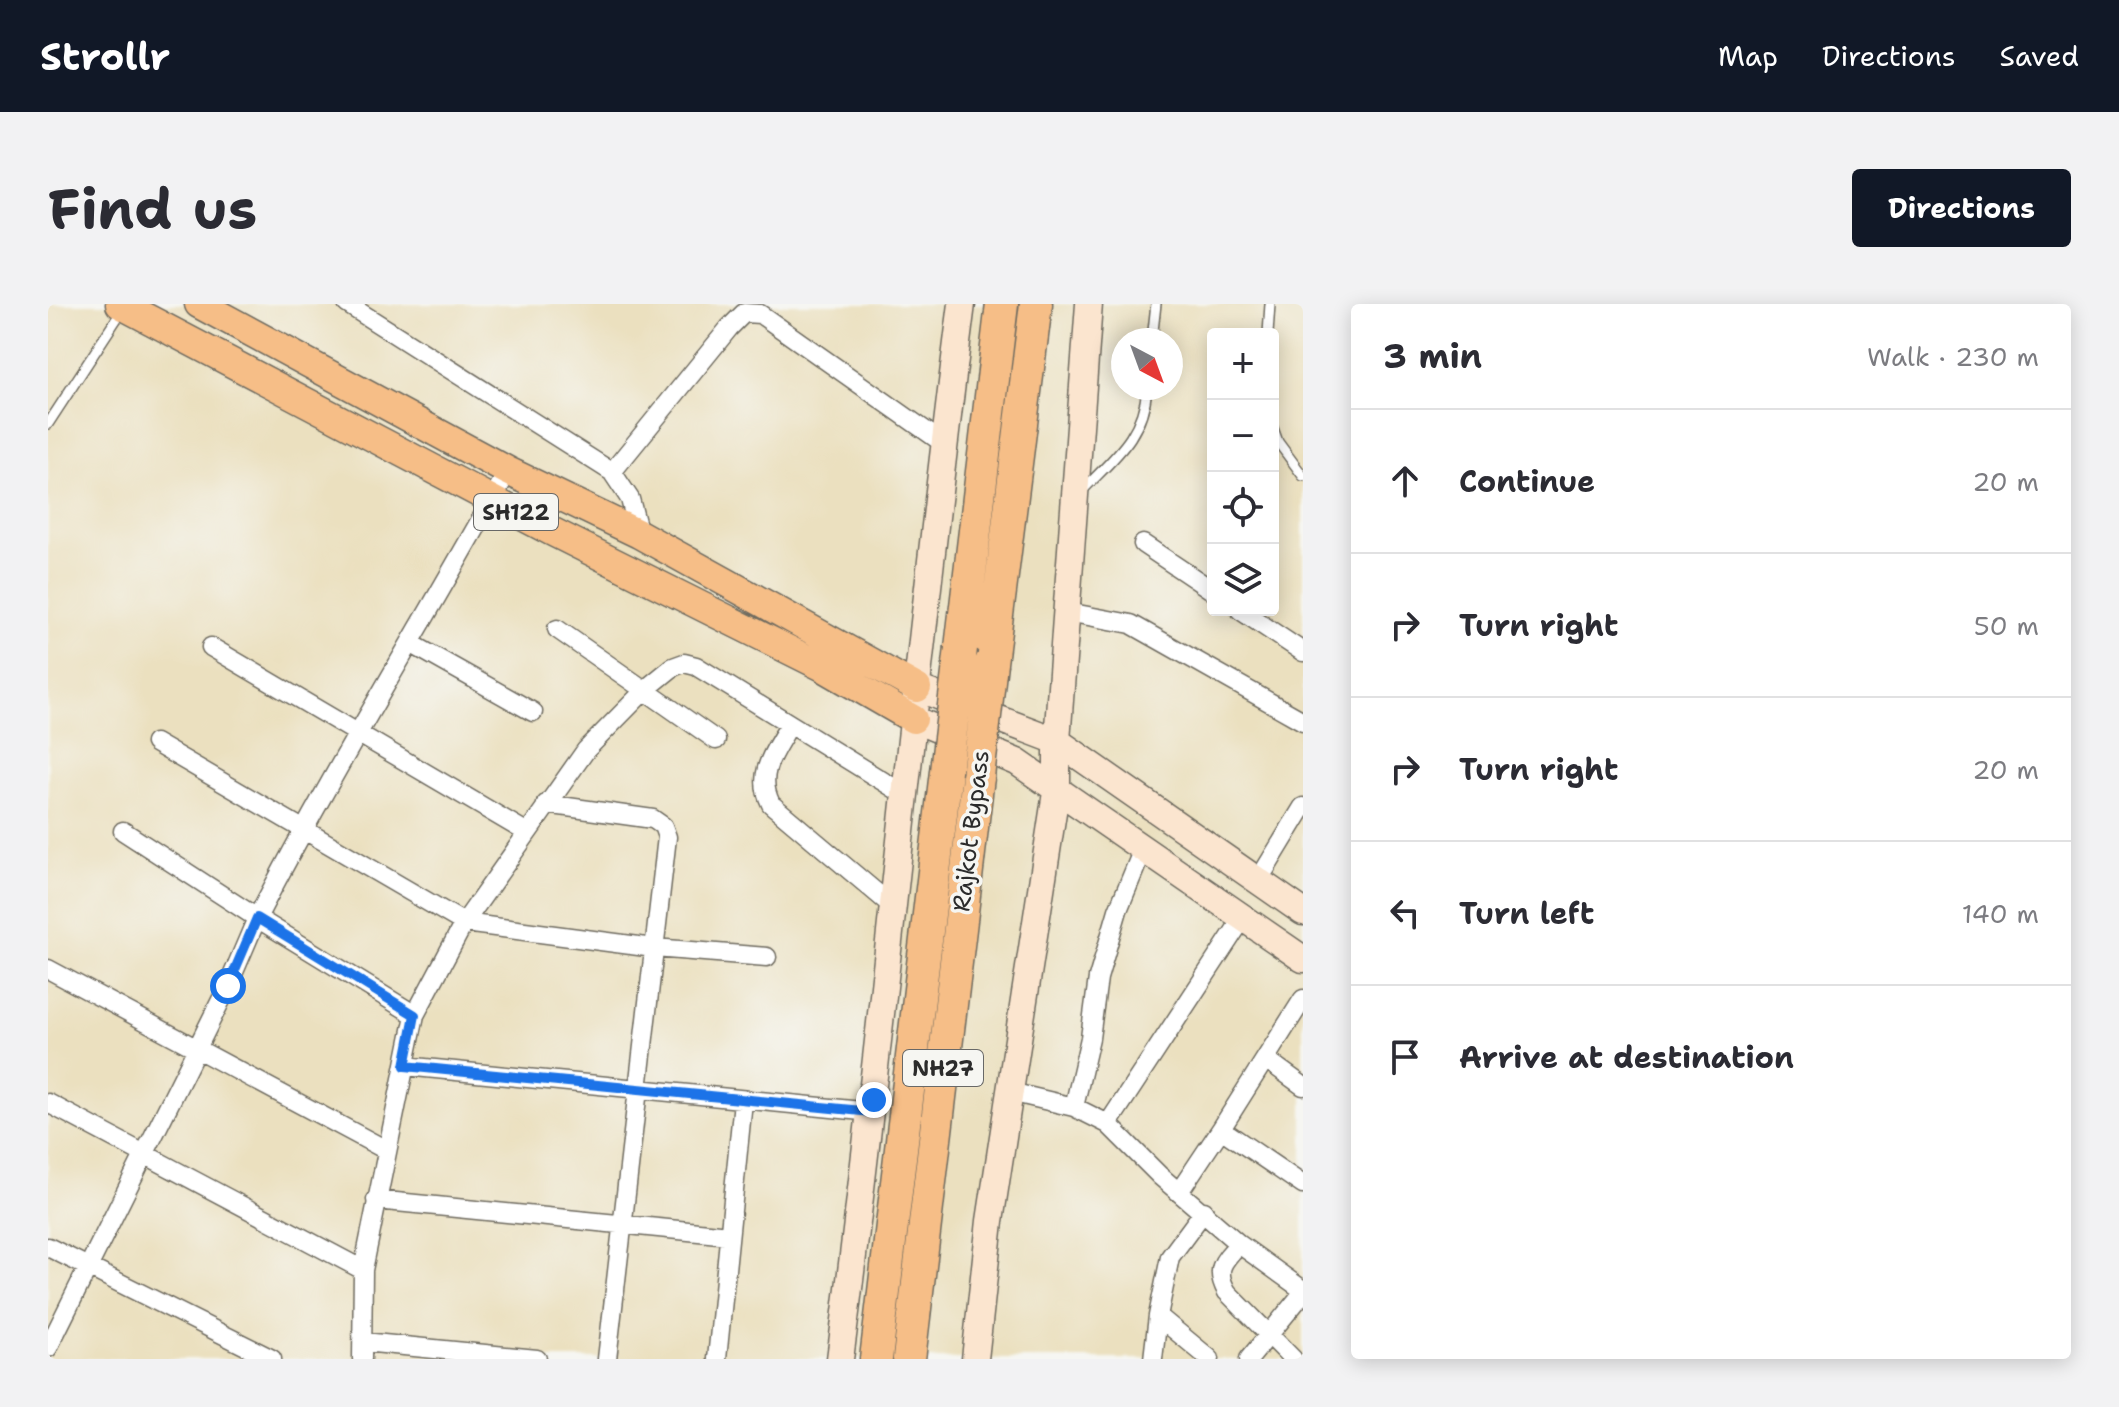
<!DOCTYPE html>
<html lang="en">
<head>
<meta charset="utf-8">
<style>
  body { margin:0; font-family:"Shantell Sans",sans-serif; background:#f2f2f3; color:#2b2b33 }
  .controls { position:absolute; right:24px; top:24px; display:grid; overflow:hidden; border-radius:8px; box-shadow:0 4px 20px #0003 }
  .controls button { width:72px; height:72px; display:grid; place-items:center; padding:0; border:0; border-bottom:2px solid #e1e1e2; background:#fff; color:#2b2b33; font:40px sans-serif }
  .compass { position:absolute; left:1063px; top:24px; width:72px; height:72px; border-radius:50%; background:#fff; box-shadow:0 4px 20px #0003; rotate:139deg }
  .stop { position:absolute; width:24px; height:24px; margin:-18px; border:6px solid #1a73e8; border-radius:50%; background:#fff }
  .stop.end { background:#1a73e8; border-color:#fff; box-shadow:0 2px 8px #0008 }
  .list { margin:0; padding:0; list-style:none }
  h2 { display:flex; justify-content:space-between; align-items:center; height:104px; margin:0; padding:0 32px; font-size:34px }
  h2 small { font-size:26px; font-weight:400; color:#7c7c81 }
  .list li { display:grid; grid-template-columns:52px 1fr auto; gap:24px; align-items:center; box-sizing:border-box; height:144px; padding:0 32px; border-top:2px solid #e1e1e2 }
  .list b { display:block; font-size:30px; white-space:nowrap }
  .list em { font-size:26px; font-style:normal; color:#7c7c81 }
  .icon { flex:none; width:44px; height:44px; fill:none; stroke:currentColor; stroke-width:2; stroke-linecap:round; stroke-linejoin:round }
  .map { position:relative; flex:none; width:1255px; height:1055px; overflow:hidden; border-radius:8px }
  header { display:flex; align-items:center; gap:48px; box-sizing:border-box; height:112px; padding:0 40px; background:#111827; color:#fff }
  header strong { font-size:38px }
  nav { display:flex; gap:44px; margin-inline-start:auto; font-size:28px }
  .intro { display:flex; align-items:center; justify-content:space-between; box-sizing:border-box; height:192px; padding:0 48px }
  h1 { margin:0; font-size:56px }
  .button { padding:20px 36px; border-radius:8px; background:#111827; color:#fff; font-size:28px; font-weight:700 }
  main { display:flex; gap:48px; padding:0 48px }
  aside { flex:1; background:#fff; border-radius:8px; box-shadow:0 4px 20px #0003 }
  .map>svg:first-child { display:block }
  .lines { fill:none; stroke-linecap:round; stroke-linejoin:round }
  .lane-casing { stroke:#6e6a5f; stroke-width:12 }
  .street-casing { stroke:#6e6a5f; stroke-width:21 }
  .secondary-casing { stroke:#6e6a5f; stroke-width:29 }
  .primary-casing { stroke:#6e6a5f; stroke-width:31 }
  .highway-casing { stroke:#6e6a5f; stroke-width:35 }
  .lane { stroke:#fff; stroke-width:9 }
  .street { stroke:#fff; stroke-width:18 }
  .secondary { stroke:#fbe5cf; stroke-width:26 }
  .primary { stroke:#f6be87; stroke-width:28 }
  .highway { stroke:#f6be87; stroke-width:32 }
  .highway-bridge-casing { stroke:#6e6a5f; stroke-width:35; stroke-linecap:butt }
  .highway-bridge { stroke:#f6be87; stroke-width:32 }
  .route { stroke:#1a73e8; stroke-width:10 }
  .labels { text-anchor:middle; stroke-width:7; stroke-linejoin:round; paint-order:stroke }
  .shield { fill:#f6f6f2; stroke:#686867; stroke-width:2 }
  .shield-label { font-size:22px; font-weight:bold; fill:#2b2b2b }
  .street-label { font-size:24px; fill:#2b2b2b; stroke:#f6f6f2 }
</style>
</head>
<body>
<header>
<strong>Strollr</strong>
<nav><a>Map</a><a>Directions</a><a>Saved</a></nav>
</header>
<div class="intro"><h1>Find us</h1><a class="button">Directions</a></div>
<main>
<div class="map">
<svg width="1255" height="1055" viewBox="0 0 1255 1055">
  <rect width="100%" height="100%" fill="#f6f6f2"/>
  <filter id="ink" filterUnits="userSpaceOnUse"><feTurbulence type="fractalNoise" baseFrequency=".0125" numOctaves="2"/><feDisplacementMap in="SourceGraphic" scale="16" xChannelSelector="R" yChannelSelector="G"/><feConvolveMatrix kernelMatrix="1 2 1 2 8 2 1 2 1" color-interpolation-filters="sRGB"/></filter>
  <filter id="wash" filterUnits="userSpaceOnUse"><feTurbulence type="fractalNoise" baseFrequency=".006" numOctaves="4" result="noise"/><feDisplacementMap in="SourceGraphic" scale="32" xChannelSelector="R" yChannelSelector="G"/><feGaussianBlur stdDeviation="1.8" result="paint"/><feColorMatrix in="noise" values="0 0 0 0 0 0 0 0 0 0 0 0 0 0 0 0 0 1.4 0 .05"/><feComposite in="paint" operator="in"/></filter>
  <g filter="url(#wash)">
    <rect width="100%" height="100%" fill="#ebe0bf"/>
  </g>
  <g filter="url(#ink)">
    <g class="lines">
      <defs>
        <path id="lane" d="M1220,30L1222,0
          M1104,36L1108,0
          M0,120L75,5
          M1225,124L1230,138L1255,172
          M1032,189C1065,154 1095,134 1099,84"/>
        <path id="street" d="M299,0L564,168
          M591,230L582,195L564,168L681,24L696,9L712,10L895,139
          M1095,240L1165,287
          M1192,306L1255,348
          M1019,308L1083,320L1255,417
          M509,325L668,436
          M364,340L485,408
          M163,343L478,528
          M742,420C727,447 707,469 723,500L843,601
          M107,439L416,619L606,644L719,653
          M498,500L605,515L615,522L619,533L559,1055
          M1210,577L1255,503
          M0,665L338,846
          M367,711L209,614C287,462 377,317 460,167
          M1219,756L1255,782
          M357,762L824,808
          M962,788L1026,803L1060,820L1112,872L1191,940L1255,986
          M0,799L315,966
          M1026,803L1042,734L1050,674L1070,606L1096,543
          M1060,820L1197,611
          M1173,825L1255,695
          M1131,888L1173,825L1255,881
          M328,896L681,931
          M1191,940C1175,957 1166,965 1179,988L1245,1055
          M0,943L224,1055
          M1110,1012L1122,953L1156,907
          M315,1038L489,1055
          M0,1044L180,682L209,614L75,527
          M314,1055L315,966L367,711L416,619L538,446L598,385L625,363L636,359L648,362L854,489
          M669,1055L695,797
          M1105,1055L1110,1012L1162,1055
          M1201,1055L1255,989"/>
        <path id="secondary" d="M869,384L1009,437L1255,608
          M865,415L969,458L1255,655
          M792,1055C838,704 868,351 914,0
          M927,1055L942,917L1009,482V437L1041,0"/>
        <path id="primary" d="M72,0L503,227L775,363L865,415
          M151,0L460,167L591,230L869,384"/>
        <path id="highway" d="M913,344L954,0
          M943,359L988,0
          M828,1055L899,459
          M861,1055L930,473"/>
      </defs>
      <use href="#lane" class="lane-casing"/>
      <use href="#street" class="street-casing"/>
      <use href="#secondary" class="secondary-casing"/>
      <use href="#primary" class="primary-casing"/>
      <use href="#highway" class="highway-casing"/>
      <use href="#lane" class="lane"/>
      <use href="#street" class="street"/>
      <use href="#secondary" class="secondary"/>
      <use href="#primary" class="primary"/>
      <use href="#highway" class="highway"/>
      <defs>
        <path id="highway-bridge" d="M899,459L913,344
          M930,473L943,359"/>
      </defs>
      <use href="#highway-bridge" class="highway-bridge-casing"/>
      <use href="#highway-bridge" class="highway-bridge"/>
    </g>
  </g>
  <g class="lines" filter="url(#ink)">
    <path class="route" d="M180,682L209,614L367,711L357,762L824,808L826,796"/>
  </g>
  <g class="labels">
    <g class="shield">
      <rect x="426" y="190" width="84" height="36" rx="6"/>
      <rect x="855" y="746" width="80" height="36" rx="6"/>
    </g>
    <g class="shield-label">
      <text x="468" y="216">SH122</text>
      <text x="895" y="772">NH27</text>
    </g>
    <g class="street-label">
      <text transform="translate(923 527) rotate(-83)" y="8">Rajkot Bypass</text>
    </g>
  </g>
</svg>
<div class="controls">
<button>+</button>
<button>−</button>
<button><svg class="icon" aria-label="locate" viewBox="0 0 24 24"><circle cx="12" cy="12" r="6"/><path d="M12 2v4M12 18v4M2 12h4M18 12h4"/></svg></button>
<button><svg class="icon" aria-label="layers" viewBox="0 0 24 24"><path d="M12 4l9 5-9 5-9-5zM3 14l9 5 9-5"/></svg></button>
</div>
<svg class="compass" viewBox="-18 -18 36 36"><path d="M0-13l5 13h-10z" fill="#e53935"/><path d="M0 13l5-13h-10z" fill="#7c7c81"/></svg>
<div class="stop" style="left:180px;top:682px"></div>
<div class="stop end" style="left:826px;top:796px"></div>
</div>
<aside>
<h2>3 min<small>Walk · 230 m</small></h2>
<ul class="list">
<li><svg class="icon" aria-label="ahead" viewBox="0 0 24 24"><path d="M12 20V5M6 11l6-6 6 6"/></svg><div><b>Continue</b></div><em>20 m</em></li>
<li><svg class="icon" aria-label="right" viewBox="0 0 24 24"><path d="M7 20v-9h11M14 6l5 5-5 5"/></svg><div><b>Turn right</b></div><em>50 m</em></li>
<li><svg class="icon" aria-label="right" viewBox="0 0 24 24"><path d="M7 20v-9h11M14 6l5 5-5 5"/></svg><div><b>Turn right</b></div><em>20 m</em></li>
<li><svg class="icon" aria-label="left" viewBox="0 0 24 24"><path d="M17 20v-9H6M10 6l-5 5 5 5"/></svg><div><b>Turn left</b></div><em>140 m</em></li>
<li><svg class="icon" aria-label="arrive" viewBox="0 0 24 24"><path d="M6 21V4h12l-3 4 3 4H6"/></svg><div><b>Arrive at destination</b></div></li>
</ul>
</aside>
</main>
</body>
</html>
